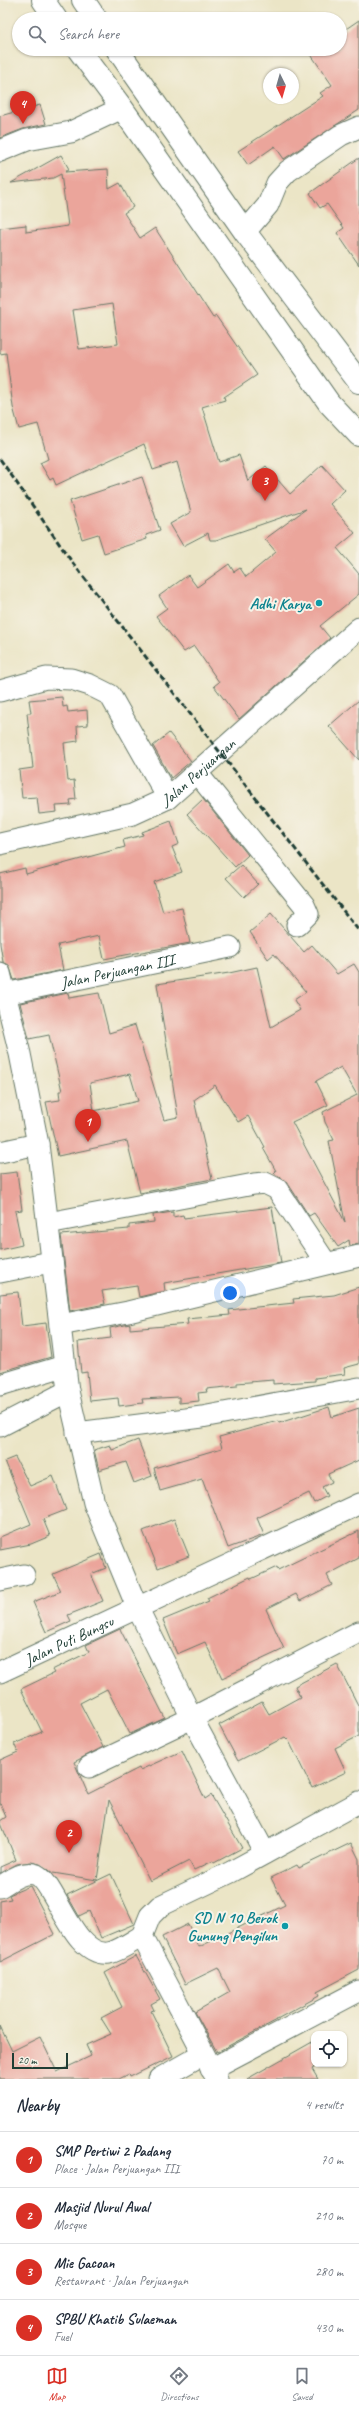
<!DOCTYPE html>
<html lang="en">
<head>
<meta charset="utf-8">
<style>
  body { margin:0; font-family:Caveat,sans-serif; background:#f2f2f3; color:#1f2937 }
  .controls { position:absolute; right:12px; bottom:12px; display:grid; overflow:hidden; border-radius:8px; box-shadow:0 1px 3px #0004 }
  .controls button { width:36px; height:36px; display:grid; place-items:center; padding:0; border:0; border-bottom:1px solid #e0e1e3; background:#fff; color:#1f2937; font:20px sans-serif }
  .compass { position:absolute; left:263px; top:68px; width:36px; height:36px; border-radius:50%; background:#fff; box-shadow:0 1px 3px #0004; rotate:175deg }
  .scale { position:absolute; left:12px; bottom:10px; width:56px; box-sizing:border-box; padding-left:4px; border:2px solid #1f3d34; border-top:0; font-size:11px; line-height:14px; white-space:nowrap; color:#1f3d34; -webkit-text-stroke:3px #f7f3e8; paint-order:stroke }
  .you { position:absolute; left:230px; top:1293px; width:14px; height:14px; margin:-10px; border:3px solid #fff; border-radius:50%; background:#1a73e8; box-shadow:0 0 0 6px #1a73e833 }
  .badge { display:grid; place-items:center; width:26px; height:26px; border-radius:50%; background:#d93025; color:#fff; font-size:13px; font-weight:700 }
  .pin { position:absolute; translate:-50% -33px; filter:drop-shadow(0 1px 2px #0008) }
  .pin::after { content:''; position:absolute; top:21px; width:14px; height:12px; background:inherit; clip-path:polygon(0 0,100% 0,50% 100%) }
  .list { margin:0; padding:0; list-style:none }
  h2 { display:flex; justify-content:space-between; align-items:center; height:52px; margin:0; padding:0 16px; font-size:17px }
  h2 small { font-size:13px; font-weight:400; color:#747a83 }
  .list li { display:grid; grid-template-columns:26px 1fr auto; gap:12px; align-items:center; box-sizing:border-box; height:56px; padding:0 16px; border-top:1px solid #e0e1e3 }
  .list b { display:block; font-size:15px; white-space:nowrap }
  .list p { margin:0; font-size:13px; white-space:nowrap; color:#747a83 }
  .list em { font-size:13px; font-style:normal; color:#747a83 }
  .icon { flex:none; width:22px; height:22px; fill:none; stroke:currentColor; stroke-width:2; stroke-linecap:round; stroke-linejoin:round }
  .map { position:relative; flex:none; width:359px; height:2079px; overflow:hidden }
  .search { position:absolute; background:#fff; box-shadow:0 1px 3px #0004; left:12px; right:12px; top:12px; height:44px; display:flex; align-items:center; gap:10px; box-sizing:border-box; padding:0 14px; border-radius:22px; color:#747a83; font-size:15px }
  .sheet { height:276px; background:#fff }
  nav { display:flex; justify-content:space-around; align-items:center; box-sizing:border-box; height:56px; border-top:1px solid #e0e1e3; background:#fff; font-size:11px; color:#747a83 }
  nav a { display:grid; justify-items:center; gap:2px }
  nav .on { color:#d93025 }
  .map>svg:first-child { display:block }
  .building { fill:#eba59b; fill-rule:evenodd }
  .lines { fill:none; stroke-linecap:round; stroke-linejoin:round }
  .street-casing { stroke:#667867; stroke-width:23 }
  .primary-casing { stroke:#667867; stroke-width:24 }
  .street { stroke:#fff; stroke-width:21 }
  .primary { stroke:#fff; stroke-width:22 }
  .rail { stroke:#1f3d34; stroke-width:3; stroke-dasharray:6 3; stroke-linecap:butt }
  .culture-dot { fill:#0f9aa8; stroke:#f7f3e8; stroke-width:1.5 }
  .labels { text-anchor:middle; stroke-width:4; stroke-linejoin:round; paint-order:stroke }
  .culture-label { font-size:16px; font-weight:bold; fill:#0d838f; stroke:#f7f3e8; text-anchor:end }
  .street-label { font-size:16px; fill:#1f3d34; stroke:#f7f3e8 }
</style>
</head>
<body>
<div class="map">
<svg width="359" height="2079" viewBox="0 0 359 2079">
  <rect width="100%" height="100%" fill="#f7f3e8"/>
  <filter id="ink" filterUnits="userSpaceOnUse"><feTurbulence type="fractalNoise" baseFrequency=".025" numOctaves="2"/><feDisplacementMap in="SourceGraphic" scale="8" xChannelSelector="R" yChannelSelector="G"/><feConvolveMatrix kernelMatrix="1 2 1 2 8 2 1 2 1" color-interpolation-filters="sRGB"/></filter>
  <filter id="wash" filterUnits="userSpaceOnUse"><feTurbulence type="fractalNoise" baseFrequency=".012" numOctaves="4" result="noise"/><feDisplacementMap in="SourceGraphic" scale="16" xChannelSelector="R" yChannelSelector="G"/><feGaussianBlur stdDeviation="0.9" result="paint"/><feColorMatrix in="noise" values="0 0 0 0 0 0 0 0 0 0 0 0 0 0 0 0 0 1.4 0 .05"/><feComposite in="paint" operator="in"/></filter>
  <g filter="url(#wash)">
    <rect width="100%" height="100%" fill="#ebe5c6"/>
    <g id="blocks">
      <path class="building" d="M359,20V110L284,159L275,146L248,165L238,151L323,96L320,93L332,85L307,49H340V33Z
        M40,105L46,124L23,129L0,138V116Z
        M61,155L69,169L65,172L108,169L109,189L120,183L133,207L124,213L140,238L155,228L213,318L216,316L257,375L224,397L225,400L202,407L219,462L239,455L248,481L266,466L290,494L322,465L345,490L330,504L355,533L337,548L359,574V594L320,626L330,638L239,719L214,686L219,682L194,646L184,652L156,616L167,608L159,596L188,575L197,587L229,564L234,572L240,568L246,577L276,552L265,539L306,509L216,540H210L208,533L183,546L170,524L191,512L177,462L153,470L144,444L56,485L53,478L50,480L40,463L48,459L38,424L19,429L13,407L6,353L0,354V228L26,225V232L68,226L61,174L53,178L11,183ZM112,304L118,344L79,349L73,310Z
        M359,158V265L337,233L344,228L327,204L320,208L310,193Z
        M142,477L160,530L146,535L147,539L104,553L98,534L82,539L70,501Z
        M62,697L63,707L67,706L68,712L87,710L88,725L77,726L78,741L64,743L68,781L74,780L76,799L70,800L71,805L56,806L57,812L39,814L37,797L22,798L19,770L33,768L27,713H31L29,700Z
        M359,700V760L329,726Z
        M169,733L191,761L171,778L153,746Z
        M203,799L248,855L235,867L187,814Z
        M171,821L179,844L172,847L182,872L154,882L163,912L182,908L190,943L104,959L99,936L58,945L63,970L14,980L9,965L3,962L0,944V874L25,868L26,874L125,847L123,840L143,835L142,832Z
        M241,865L258,884L244,897L226,878Z
        M271,914L304,952L312,945L337,974L354,964L359,972V1244L350,1246L349,1240L338,1247L314,1213L309,1216L287,1182L274,1173L276,1171L263,1148L265,1147L248,1116L238,1122L215,1085L194,1100L212,1179L140,1193L127,1141L58,1156L46,1102L60,1100L59,1091H62L49,1035L29,1039L20,1003L68,993L69,998L99,993L109,1033L135,1025L164,1120L178,1117L157,984L229,973L257,967L271,1027L300,1010L294,1000L306,992L274,954L268,959L250,932ZM341,1067L357,1095L323,1112L325,1122L334,1140L329,1141L345,1222L292,1122L328,1105L316,1081ZM130,1074L138,1101L94,1111L90,1083Z
        M17,1172L22,1210L15,1211L22,1245L0,1250V1174Z
        M272,1207L281,1263L164,1283L165,1291L139,1297L137,1286L102,1291L105,1304L70,1311L61,1235L129,1229V1225L154,1222L153,1215L173,1212V1217L183,1215L184,1218Z
        M359,1287V1364L344,1368L345,1374L315,1378V1381L286,1383L273,1384V1380L237,1383V1386L206,1389L207,1392L198,1393L199,1401L179,1403V1397L142,1399L143,1403L119,1406L118,1398L90,1401L87,1372L81,1373L78,1342L111,1338L110,1328L130,1324V1329L188,1324L187,1319L230,1315L229,1310L294,1303L293,1299L334,1295Z
        M18,1292L22,1326L46,1323L51,1357L0,1372V1294Z
        M329,1407L332,1417L359,1408V1460L328,1474L332,1482L322,1487L327,1496L314,1503L309,1493L257,1518L264,1535L228,1548L202,1479L160,1491L154,1468L222,1448L219,1437L278,1421L279,1423Z
        M138,1440L152,1476L134,1483L126,1462L99,1470L94,1450L110,1445L112,1450Z
        M15,1457L30,1486L53,1476L66,1510L43,1519L50,1536L31,1544L0,1550V1537L31,1524L5,1461Z
        M174,1519L189,1556L158,1568L143,1531Z
        M359,1531V1558L327,1575L332,1585L300,1601L296,1594L266,1609L284,1649L222,1678L205,1642L177,1654L163,1620L209,1601L207,1598L250,1577L251,1579L277,1567L278,1570Z
        M101,1554L106,1568L91,1574L103,1601L68,1615L71,1621L46,1632L33,1602L61,1591L53,1574Z
        M120,1629L165,1718L130,1734L107,1689L80,1703L103,1747L74,1762L88,1794L139,1768L140,1770L182,1751L205,1799L211,1795L242,1848L214,1863L213,1861L194,1870L189,1861L150,1881L109,1800L97,1880L53,1873L40,1864L31,1862L17,1864L0,1873V1867L16,1860L0,1821L6,1817L0,1803V1760L18,1752L14,1744L42,1732L21,1689L54,1673L52,1670L89,1652L86,1645Z
        M337,1664L359,1707V1736L335,1748L346,1772L312,1788L289,1741L285,1737L238,1761L219,1725L262,1702L269,1714L300,1697L295,1686Z
        M351,1843L359,1859V1970L317,1992L319,1996L277,2019V2020L217,2052L195,2012L230,1992L218,1968L185,1984L162,1937L188,1924L199,1947L285,1905L271,1878L297,1865L299,1868Z
        M111,1874L134,1924L101,1938L89,1911L79,1916L67,1895Z
        M30,1886L55,1934L0,1962V1901L11,1899L9,1895Z
        M136,1956L160,1999L151,2004L154,2010L151,2011L173,2056L130,2077L129,2074L119,2079H0V2026L12,2051L40,2037L57,2072L91,2056L86,2045L111,2034L101,2018L122,2007L105,1973Z
        M314,2041V2068L312,2069L318,2079H247Z"/>
    </g>
  </g>
  <g filter="url(#ink)">
    <use href="#blocks" fill-opacity="0" stroke="#667867" stroke-width="1"/>
    <g class="lines">
      <defs>
        <g id="street">
          <path d="M0,151L27,140L71,132L122,108"/>
          <path d="M245,232L268,205L277,183L288,171L341,135L359,127"/>
          <path d="M0,691L46,678L71,679L90,685L110,695L168,798"/>
          <path d="M197,773L304,905L308,914L297,925"/>
          <path id="s1" d="M0,844L133,814L168,798L359,628"/>
          <path d="M0,973L20,1054L38,1144L68,1391L94,1503L137,1607L192,1718L265,1853"/>
          <path id="s2" d="M0,995L230,947"/>
          <path d="M0,1152L38,1144"/>
          <path d="M48,1223L254,1184L265,1183L277,1189L326,1263"/>
          <path d="M0,1272L51,1262"/>
          <path d="M60,1325L128,1312L359,1256"/>
          <path d="M0,1385L64,1366"/>
          <path d="M0,1426L68,1391"/>
          <path d="M77,1433L202,1417L359,1388"/>
          <path d="M0,1580L24,1575"/>
          <path id="s3" d="M0,1672L359,1504"/>
          <path d="M89,1767L192,1718L359,1632"/>
          <path d="M0,1887C10,1881 22,1871 34,1874C55,1878 72,1958 109,1953C119,1951 133,1941 142,1936"/>
          <path d="M211,2069L359,1991"/>
          <path d="M159,2079L203,2054"/>
          <path d="M217,2079L142,1936L150,1916L160,1906L231,1872L359,1802"/>
        </g>
        <path id="primary" d="M43,0L56,19
          M83,0L96,19
          M78,49L122,108L329,403L359,435
          M117,49L245,232L359,382"/>
      </defs>
      <use href="#street" class="street-casing"/>
      <use href="#primary" class="primary-casing"/>
      <use href="#street" class="street"/>
      <use href="#primary" class="primary"/>
      <path class="rail" d="M0,459L72,562L359,931"/>
    </g>
  </g>
  <g class="culture-dot">
    <circle cx="319" cy="603" r="4"/>
    <circle cx="285" cy="1926" r="4"/>
  </g>
  <g class="labels">
    <g class="culture-label">
      <text x="311" y="609">Adhi Karya</text>
      <text x="277" y="1923">SD N 10 Berok<tspan x="277" dy="18">Gunung Pengilun</tspan></text>
    </g>
    <g class="street-label">
      <text dy="6" stroke="none"><textPath href="#s1" startOffset="215">Jalan Perjuangan</textPath></text>
      <text dy="6" stroke="none"><textPath href="#s2" startOffset="120">Jalan Perjuangan III</textPath></text>
      <text dy="6" stroke="none"><textPath href="#s3" startOffset="76">Jalan Puti Bungsu</textPath></text>
    </g>
  </g>
</svg>
<div class="controls">
<button><svg class="icon" aria-label="locate" viewBox="0 0 24 24"><circle cx="12" cy="12" r="6"/><path d="M12 2v4M12 18v4M2 12h4M18 12h4"/></svg></button>
</div>
<svg class="compass" viewBox="-18 -18 36 36"><path d="M0-13l5 13h-10z" fill="#e53935"/><path d="M0 13l5-13h-10z" fill="#747a83"/></svg>
<div class="scale">20 m</div>
<div class="you"></div>
<div class="pin badge" style="left:88px;top:1142px">1</div>
<div class="pin badge" style="left:69px;top:1853px">2</div>
<div class="pin badge" style="left:265px;top:501px">3</div>
<div class="pin badge" style="left:23px;top:124px">4</div>
<div class="search"><svg class="icon" aria-label="search" viewBox="0 0 24 24"><circle cx="10" cy="10" r="6"/><path d="M15 15l6 6"/></svg>Search here</div>
</div>
<section class="sheet">
<h2>Nearby<small>4 results</small></h2>
<ul class="list">
<li><span class="badge">1</span><div><b>SMP Pertiwi 2 Padang</b><p>Place · Jalan Perjuangan III</p></div><em>70 m</em></li>
<li><span class="badge">2</span><div><b>Masjid Nurul Awal</b><p>Mosque</p></div><em>210 m</em></li>
<li><span class="badge">3</span><div><b>Mie Gacoan</b><p>Restaurant · Jalan Perjuangan</p></div><em>280 m</em></li>
<li><span class="badge">4</span><div><b>SPBU Khatib Sulaeman</b><p>Fuel</p></div><em>430 m</em></li>
</ul>
</section>
<nav>
<a class="on"><svg class="icon" aria-label="map" viewBox="0 0 24 24"><path d="M3 6l6-2 6 2 6-2v14l-6 2-6-2-6 2zM9 4v14M15 6v14"/></svg>Map</a>
<a><svg class="icon" aria-label="directions" viewBox="0 0 24 24"><path d="M12 3l9 9-9 9-9-9zM9 14v-3h6M13 9l2 2-2 2"/></svg>Directions</a>
<a><svg class="icon" aria-label="saved" viewBox="0 0 24 24"><path d="M7 4h10v16l-5-4-5 4z"/></svg>Saved</a>
</nav>
</body>
</html>
